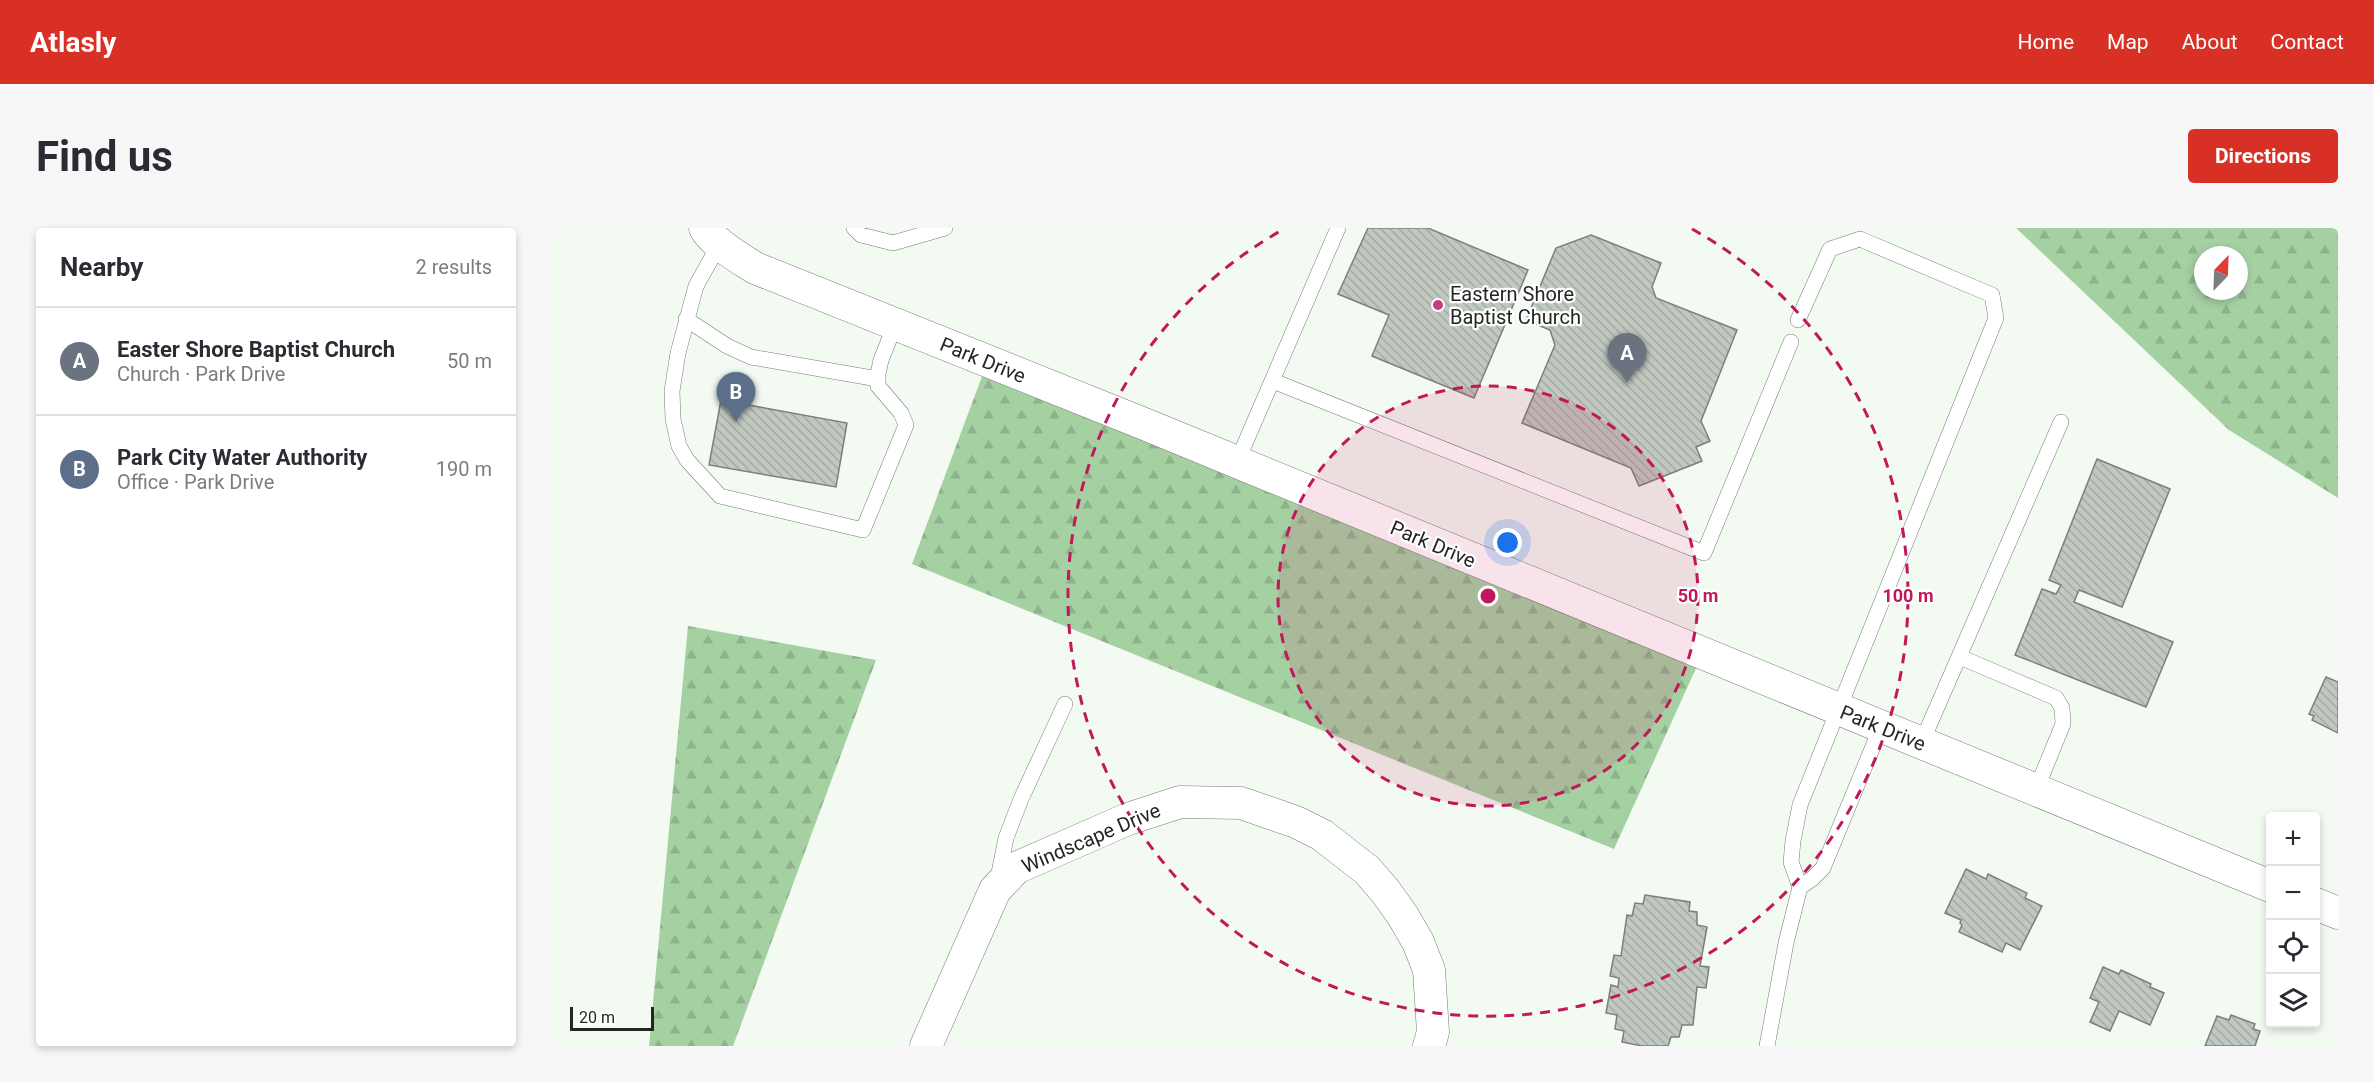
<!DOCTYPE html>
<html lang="en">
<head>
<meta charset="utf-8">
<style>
  body { margin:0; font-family:Roboto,sans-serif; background:#f7f7f7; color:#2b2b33 }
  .controls { position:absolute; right:18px; bottom:18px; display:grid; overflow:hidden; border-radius:6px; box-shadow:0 3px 9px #0003 }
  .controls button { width:54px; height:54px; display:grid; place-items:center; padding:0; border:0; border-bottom:2px solid #e1e1e2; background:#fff; color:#2b2b33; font:30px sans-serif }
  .compass { position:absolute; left:1642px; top:18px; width:54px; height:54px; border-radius:50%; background:#fff; box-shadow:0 3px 9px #0003; rotate:23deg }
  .scale { position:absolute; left:18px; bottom:15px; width:84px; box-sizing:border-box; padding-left:6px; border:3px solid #232623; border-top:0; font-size:16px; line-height:21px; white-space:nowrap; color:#232623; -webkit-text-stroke:4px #fff; paint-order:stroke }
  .you { position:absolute; left:956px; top:315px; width:21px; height:21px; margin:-15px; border:4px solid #fff; border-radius:50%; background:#1a73e8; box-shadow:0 0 0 9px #1a73e833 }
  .badge { display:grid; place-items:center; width:39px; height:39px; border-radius:50%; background:#d93025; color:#fff; font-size:20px; font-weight:700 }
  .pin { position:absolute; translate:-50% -50px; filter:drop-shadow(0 2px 3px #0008) }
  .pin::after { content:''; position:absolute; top:32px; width:21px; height:18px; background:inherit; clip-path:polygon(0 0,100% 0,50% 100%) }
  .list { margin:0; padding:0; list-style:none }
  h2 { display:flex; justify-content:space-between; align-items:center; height:78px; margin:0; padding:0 24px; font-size:26px }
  h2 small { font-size:20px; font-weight:400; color:#7c7c81 }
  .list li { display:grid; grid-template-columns:39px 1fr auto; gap:18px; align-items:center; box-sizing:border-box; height:108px; padding:0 24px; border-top:2px solid #e1e1e2 }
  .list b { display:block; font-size:22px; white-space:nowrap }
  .list p { margin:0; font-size:20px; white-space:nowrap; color:#7c7c81 }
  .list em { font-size:20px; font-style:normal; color:#7c7c81 }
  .icon { flex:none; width:33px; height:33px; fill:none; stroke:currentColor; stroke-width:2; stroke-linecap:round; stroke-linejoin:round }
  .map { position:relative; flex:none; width:1786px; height:818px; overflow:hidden; border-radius:6px }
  header { display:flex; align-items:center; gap:36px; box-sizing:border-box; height:84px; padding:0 30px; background:#d93025; color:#fff }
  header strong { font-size:28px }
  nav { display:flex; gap:33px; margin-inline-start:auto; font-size:21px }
  .intro { display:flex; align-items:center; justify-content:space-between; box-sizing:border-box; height:144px; padding:0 36px }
  h1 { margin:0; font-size:42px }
  .button { padding:15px 27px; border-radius:6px; background:#d93025; color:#fff; font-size:21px; font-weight:700 }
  main { display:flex; gap:36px; padding:0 36px }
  aside { flex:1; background:#fff; border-radius:6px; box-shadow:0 3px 9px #0003 }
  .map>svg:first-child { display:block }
  .forest { fill:url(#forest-firs); fill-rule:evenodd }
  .building { fill:url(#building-back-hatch); stroke:#7b817a; stroke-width:1.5 }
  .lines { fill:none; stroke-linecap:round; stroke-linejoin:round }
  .service-casing { stroke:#767c76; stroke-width:16 }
  .minor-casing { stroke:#767c76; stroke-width:33 }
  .service { stroke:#fff; stroke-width:15 }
  .minor { stroke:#fff; stroke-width:32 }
  .ring { fill:none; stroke:#c2185b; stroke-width:3; stroke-dasharray:10 8 }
  .poi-dot { fill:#c33e80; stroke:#fff; stroke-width:2 }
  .labels { text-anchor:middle; stroke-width:4.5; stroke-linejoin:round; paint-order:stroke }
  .poi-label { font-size:20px; fill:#232623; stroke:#fff; text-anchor:start }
  .street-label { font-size:20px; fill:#232623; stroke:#fff }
  .centre { fill:#c2185b; stroke:#fff; stroke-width:3 }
  .ring-label { font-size:18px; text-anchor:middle; font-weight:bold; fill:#c2185b; stroke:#fff; stroke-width:4.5; stroke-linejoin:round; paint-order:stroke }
</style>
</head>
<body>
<header>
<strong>Atlasly</strong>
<nav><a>Home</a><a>Map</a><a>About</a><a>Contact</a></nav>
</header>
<div class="intro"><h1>Find us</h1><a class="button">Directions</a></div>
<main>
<aside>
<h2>Nearby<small>2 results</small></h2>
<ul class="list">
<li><span class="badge" style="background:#6b7280">A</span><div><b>Easter Shore Baptist Church</b><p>Church · Park Drive</p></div><em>50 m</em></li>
<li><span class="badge" style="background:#5c6f8a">B</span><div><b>Park City Water Authority</b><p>Office · Park Drive</p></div><em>190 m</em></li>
</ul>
</aside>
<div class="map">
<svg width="1786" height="818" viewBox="0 0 1786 818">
  <defs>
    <pattern id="forest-firs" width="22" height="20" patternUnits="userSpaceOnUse" patternTransform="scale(1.5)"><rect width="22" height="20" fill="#a5d0a2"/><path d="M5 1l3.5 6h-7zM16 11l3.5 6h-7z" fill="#8eb28b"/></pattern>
    <pattern id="building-back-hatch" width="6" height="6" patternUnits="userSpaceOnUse" patternTransform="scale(1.5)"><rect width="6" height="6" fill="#c0c8c0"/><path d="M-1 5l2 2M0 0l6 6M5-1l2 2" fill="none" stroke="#a5aca5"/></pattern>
  </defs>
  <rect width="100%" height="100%" fill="#f2faf2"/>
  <path class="forest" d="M1464,0H1786V270L1677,202ZM1651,27H1687V63H1651Z
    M432,143L1145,438L1062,621L360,336Z
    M136,398L324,432L181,818H97Z"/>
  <path class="building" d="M816,0H876L976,42L922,170L820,128L837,87L786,66Z
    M1039,7L1109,35L1100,59L1104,70L1185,102L1149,193L1158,213L1144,219L1150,233L1087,258L1079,240L970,195L1003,117L998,102L974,92L1004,20Z
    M169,172L295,195L284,259L157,237Z
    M1545,231L1618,261L1570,379L1527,362L1522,374L1621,414L1594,479L1463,427L1490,361L1504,366L1509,357L1497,352Z
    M1774,449L1786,454V505L1760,492L1762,488L1757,486Z
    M1414,641L1434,651L1436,646L1475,665L1473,670L1490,678L1468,722L1454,715L1450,724L1407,704L1410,697L1408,695L1409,692L1393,685Z
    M1093,667L1138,674L1137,683L1145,684V697L1155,699L1148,738L1157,739L1154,760L1145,759L1141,797H1130L1127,809H1119L1116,818H1090L1070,814L1072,803L1063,801L1065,787L1054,785L1059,757L1066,759L1067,750L1058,748L1062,727L1069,728L1075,687L1080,688L1083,675L1091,676Z
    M1551,739L1567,746L1569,742L1599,756L1598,759L1612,765L1598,797L1567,783L1558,803L1538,794L1547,774L1538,770Z
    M1679,787L1703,796L1701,801L1708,803L1703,818H1653L1665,788L1677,792Z"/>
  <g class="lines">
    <defs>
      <path id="service" d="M302,0L309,7L341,15L393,0
        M168,15L144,58L126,125L120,163L121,191L127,218L135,232L168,268L311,302L354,197L349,185L326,158V146L329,132L343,97
        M134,91L175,118L199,129L326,151
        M721,153L1152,325L1239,114
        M685,234L786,0
        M1408,429L1504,470L1510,480L1511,496L1484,562
        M1369,516L1509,194
        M446,650L454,610L469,571L513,476
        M1248,659L1260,651L1271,640L1329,499
        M1215,818L1234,715L1248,659L1239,634L1241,613L1248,577L1444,90L1440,67L1308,11L1278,21L1246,92"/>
      <path id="minor" d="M153,0C161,15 189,31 203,40L590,195L1718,658
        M1764,676L1786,685
        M374,818L443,662L464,640L576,591L628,574L689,575L744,594L770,607L815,642L834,664L851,688L866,714L877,742L881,804L877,818"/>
    </defs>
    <use href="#service" class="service-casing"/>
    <use href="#minor" class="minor-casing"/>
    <use href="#service" class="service"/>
    <use href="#minor" class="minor"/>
  </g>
  <circle cx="936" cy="368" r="210" fill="#c2185b" fill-opacity=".12"/>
  <g class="ring">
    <circle cx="936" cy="368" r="210"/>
    <path d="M1140 1A420 420 0 1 1 732 1"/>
  </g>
  <circle class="poi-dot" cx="886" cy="77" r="6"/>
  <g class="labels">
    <g class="poi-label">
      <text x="898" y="73">Eastern Shore<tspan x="898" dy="23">Baptist Church</tspan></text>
    </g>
    <g class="street-label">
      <text transform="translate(431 132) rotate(22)" y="7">Park Drive</text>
      <text transform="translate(881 316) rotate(23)" y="7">Park Drive</text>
      <text transform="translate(1331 500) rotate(22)" y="7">Park Drive</text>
      <text transform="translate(539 610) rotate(-23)" y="7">Windscape Drive</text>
    </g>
  </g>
  <circle cx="936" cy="368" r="9" class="centre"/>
  <g class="ring-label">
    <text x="1146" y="374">50 m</text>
    <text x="1356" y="374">100 m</text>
  </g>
</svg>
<div class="controls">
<button>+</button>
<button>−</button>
<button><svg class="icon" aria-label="locate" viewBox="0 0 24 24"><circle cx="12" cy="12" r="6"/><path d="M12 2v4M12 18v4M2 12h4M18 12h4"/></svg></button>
<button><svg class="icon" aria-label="layers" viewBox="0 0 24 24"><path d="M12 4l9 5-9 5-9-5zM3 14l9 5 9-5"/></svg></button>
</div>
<svg class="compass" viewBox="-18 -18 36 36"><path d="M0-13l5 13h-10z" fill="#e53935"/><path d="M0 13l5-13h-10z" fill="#7c7c81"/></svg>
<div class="scale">20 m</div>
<div class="you"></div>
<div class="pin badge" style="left:1075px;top:155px;background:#6b7280">A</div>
<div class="pin badge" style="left:184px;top:194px;background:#5c6f8a">B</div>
</div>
</main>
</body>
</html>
